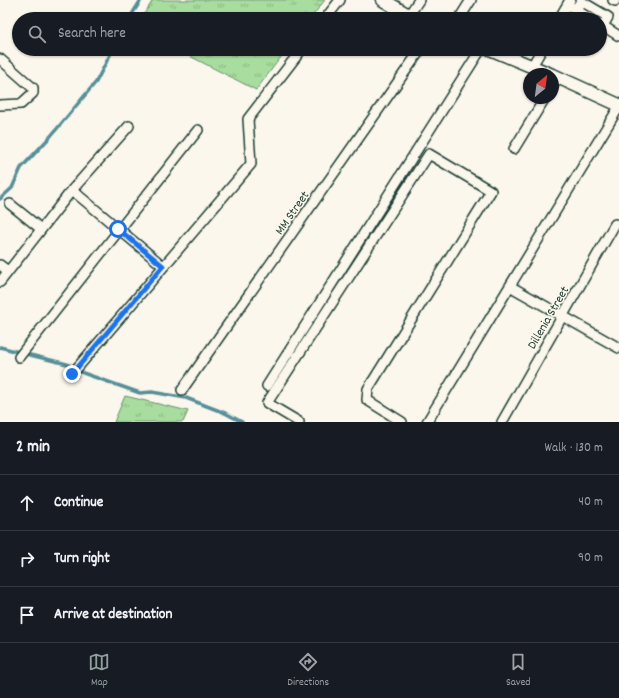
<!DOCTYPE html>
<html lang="en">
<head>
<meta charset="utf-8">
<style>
  body { margin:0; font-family:Dekko,sans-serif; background:#242831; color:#f1f3f6 }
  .compass { position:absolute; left:523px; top:68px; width:36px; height:36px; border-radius:50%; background:#171b24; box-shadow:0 1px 3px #0004; rotate:29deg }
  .stop { position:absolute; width:12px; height:12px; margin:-9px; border:3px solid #1a73e8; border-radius:50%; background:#fff }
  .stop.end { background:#1a73e8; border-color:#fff; box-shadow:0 1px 4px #0008 }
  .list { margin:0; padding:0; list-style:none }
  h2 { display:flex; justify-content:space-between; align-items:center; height:52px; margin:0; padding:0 16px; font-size:17px }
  h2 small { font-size:13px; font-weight:400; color:#9ea1a6 }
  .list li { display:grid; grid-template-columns:26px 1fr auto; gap:12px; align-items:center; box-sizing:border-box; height:56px; padding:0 16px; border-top:1px solid #363941 }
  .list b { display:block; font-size:15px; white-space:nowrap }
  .list em { font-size:13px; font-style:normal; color:#9ea1a6 }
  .icon { flex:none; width:22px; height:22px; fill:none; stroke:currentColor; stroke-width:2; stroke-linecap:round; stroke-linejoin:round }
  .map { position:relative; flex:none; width:619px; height:422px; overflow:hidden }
  .search { position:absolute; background:#171b24; box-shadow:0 1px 3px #0004; left:12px; right:12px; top:12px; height:44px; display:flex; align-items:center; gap:10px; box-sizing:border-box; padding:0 14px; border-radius:22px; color:#9ea1a6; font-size:15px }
  .sheet { height:220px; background:#171b24 }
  nav { display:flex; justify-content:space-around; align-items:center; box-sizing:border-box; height:56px; border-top:1px solid #363941; background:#171b24; font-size:11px; color:#9ea1a6 }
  nav a { display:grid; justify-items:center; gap:2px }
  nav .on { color:#92a19f }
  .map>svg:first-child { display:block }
  .grass { fill:url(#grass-tufts); stroke:#648d6a }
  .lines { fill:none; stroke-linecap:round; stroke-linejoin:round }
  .stream { stroke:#568f98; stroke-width:3.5 }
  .minor-casing { stroke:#1f3d34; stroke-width:12 }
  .tertiary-casing { stroke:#1f3d34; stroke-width:15 }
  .minor { stroke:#fbf7ec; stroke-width:9 }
  .tertiary { stroke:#fbf7ec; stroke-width:12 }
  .route { stroke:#1a73e8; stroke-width:5 }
  .labels { text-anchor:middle; stroke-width:3; stroke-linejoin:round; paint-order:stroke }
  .street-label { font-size:13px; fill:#1f3d34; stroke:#fbf7ec }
</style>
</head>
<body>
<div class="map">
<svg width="619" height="422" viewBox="0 0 619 422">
  <defs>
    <pattern id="grass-tufts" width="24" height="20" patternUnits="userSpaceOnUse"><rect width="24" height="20" fill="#a9dd9f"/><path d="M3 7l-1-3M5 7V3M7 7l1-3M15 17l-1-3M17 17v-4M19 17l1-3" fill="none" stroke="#89b482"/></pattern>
  </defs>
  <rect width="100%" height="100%" fill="#fbf7ec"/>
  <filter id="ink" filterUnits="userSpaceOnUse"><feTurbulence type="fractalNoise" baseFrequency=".025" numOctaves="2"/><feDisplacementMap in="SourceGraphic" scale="8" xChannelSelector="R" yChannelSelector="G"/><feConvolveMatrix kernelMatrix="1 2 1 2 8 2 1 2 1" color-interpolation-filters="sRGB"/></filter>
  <g filter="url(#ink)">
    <path class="grass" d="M153,0H325L310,19H141Z
      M176,49H287L256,90Z
      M125,396L188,411L183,422H114Z"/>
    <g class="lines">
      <path class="stream" d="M129,19L141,0
        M0,199L12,188L21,168L50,137L96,82L113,49
        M0,347L26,354L67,364L83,373L140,393L152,392L186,398L225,413L242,422"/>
      <defs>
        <path id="minor" d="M613,0L615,1V0
          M568,5L591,19
          M575,10L581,1L608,17L603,26
          M409,15L419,0
          M325,19L340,0
          M459,19L471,0
          M559,19L570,0
          M600,24L619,36
          M0,59L33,88V93L21,104L0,105
          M532,66L542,49
          M553,86L558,78
          M129,126L72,190L163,266
          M514,149L545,98
          M10,204L41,229
          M0,265L8,271
          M0,282L72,190
          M515,289L619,348
          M19,357L198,130
          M72,374L251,164L248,119L302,49
          M267,386L481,49
          M182,390L421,49
          M299,422L267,403L429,154L491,191L368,389L367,400L402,422
          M427,422L619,107
          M502,422L615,224"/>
        <path id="tertiary" d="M383,0L415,19
          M490,49L550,74
          M553,75L619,105"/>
      </defs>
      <use href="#minor" class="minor-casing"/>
      <use href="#tertiary" class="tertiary-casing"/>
      <use href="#minor" class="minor"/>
      <use href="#tertiary" class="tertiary"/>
    </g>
  </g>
  <g class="lines" filter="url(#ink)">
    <path class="route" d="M72,374L163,266L118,229"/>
  </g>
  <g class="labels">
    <g class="street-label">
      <text transform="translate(291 212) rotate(-55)" y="5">MM Street</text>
      <text transform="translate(547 317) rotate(-60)" y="5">Dillenia Street</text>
    </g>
  </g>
</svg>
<svg class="compass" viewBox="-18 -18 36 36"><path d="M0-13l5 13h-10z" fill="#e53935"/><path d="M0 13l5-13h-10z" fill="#9ea1a6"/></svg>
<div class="stop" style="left:118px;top:229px"></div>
<div class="stop end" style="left:72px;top:374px"></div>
<div class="search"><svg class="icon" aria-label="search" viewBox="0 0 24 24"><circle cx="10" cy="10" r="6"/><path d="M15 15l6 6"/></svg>Search here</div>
</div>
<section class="sheet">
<h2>2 min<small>Walk · 130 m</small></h2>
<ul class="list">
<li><svg class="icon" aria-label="ahead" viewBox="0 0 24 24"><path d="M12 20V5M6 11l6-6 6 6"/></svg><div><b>Continue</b></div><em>40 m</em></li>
<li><svg class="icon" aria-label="right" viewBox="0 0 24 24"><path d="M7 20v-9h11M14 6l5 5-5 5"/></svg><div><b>Turn right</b></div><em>90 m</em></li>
<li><svg class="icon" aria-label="arrive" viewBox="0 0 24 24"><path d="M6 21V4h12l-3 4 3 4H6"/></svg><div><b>Arrive at destination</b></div></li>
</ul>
</section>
<nav>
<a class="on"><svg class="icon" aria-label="map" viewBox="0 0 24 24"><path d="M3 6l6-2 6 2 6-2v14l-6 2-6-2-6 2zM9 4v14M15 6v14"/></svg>Map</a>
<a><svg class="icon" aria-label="directions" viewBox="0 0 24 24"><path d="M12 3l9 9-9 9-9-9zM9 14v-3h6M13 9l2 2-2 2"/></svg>Directions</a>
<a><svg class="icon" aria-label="saved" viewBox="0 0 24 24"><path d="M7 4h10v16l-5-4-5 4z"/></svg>Saved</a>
</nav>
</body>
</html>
